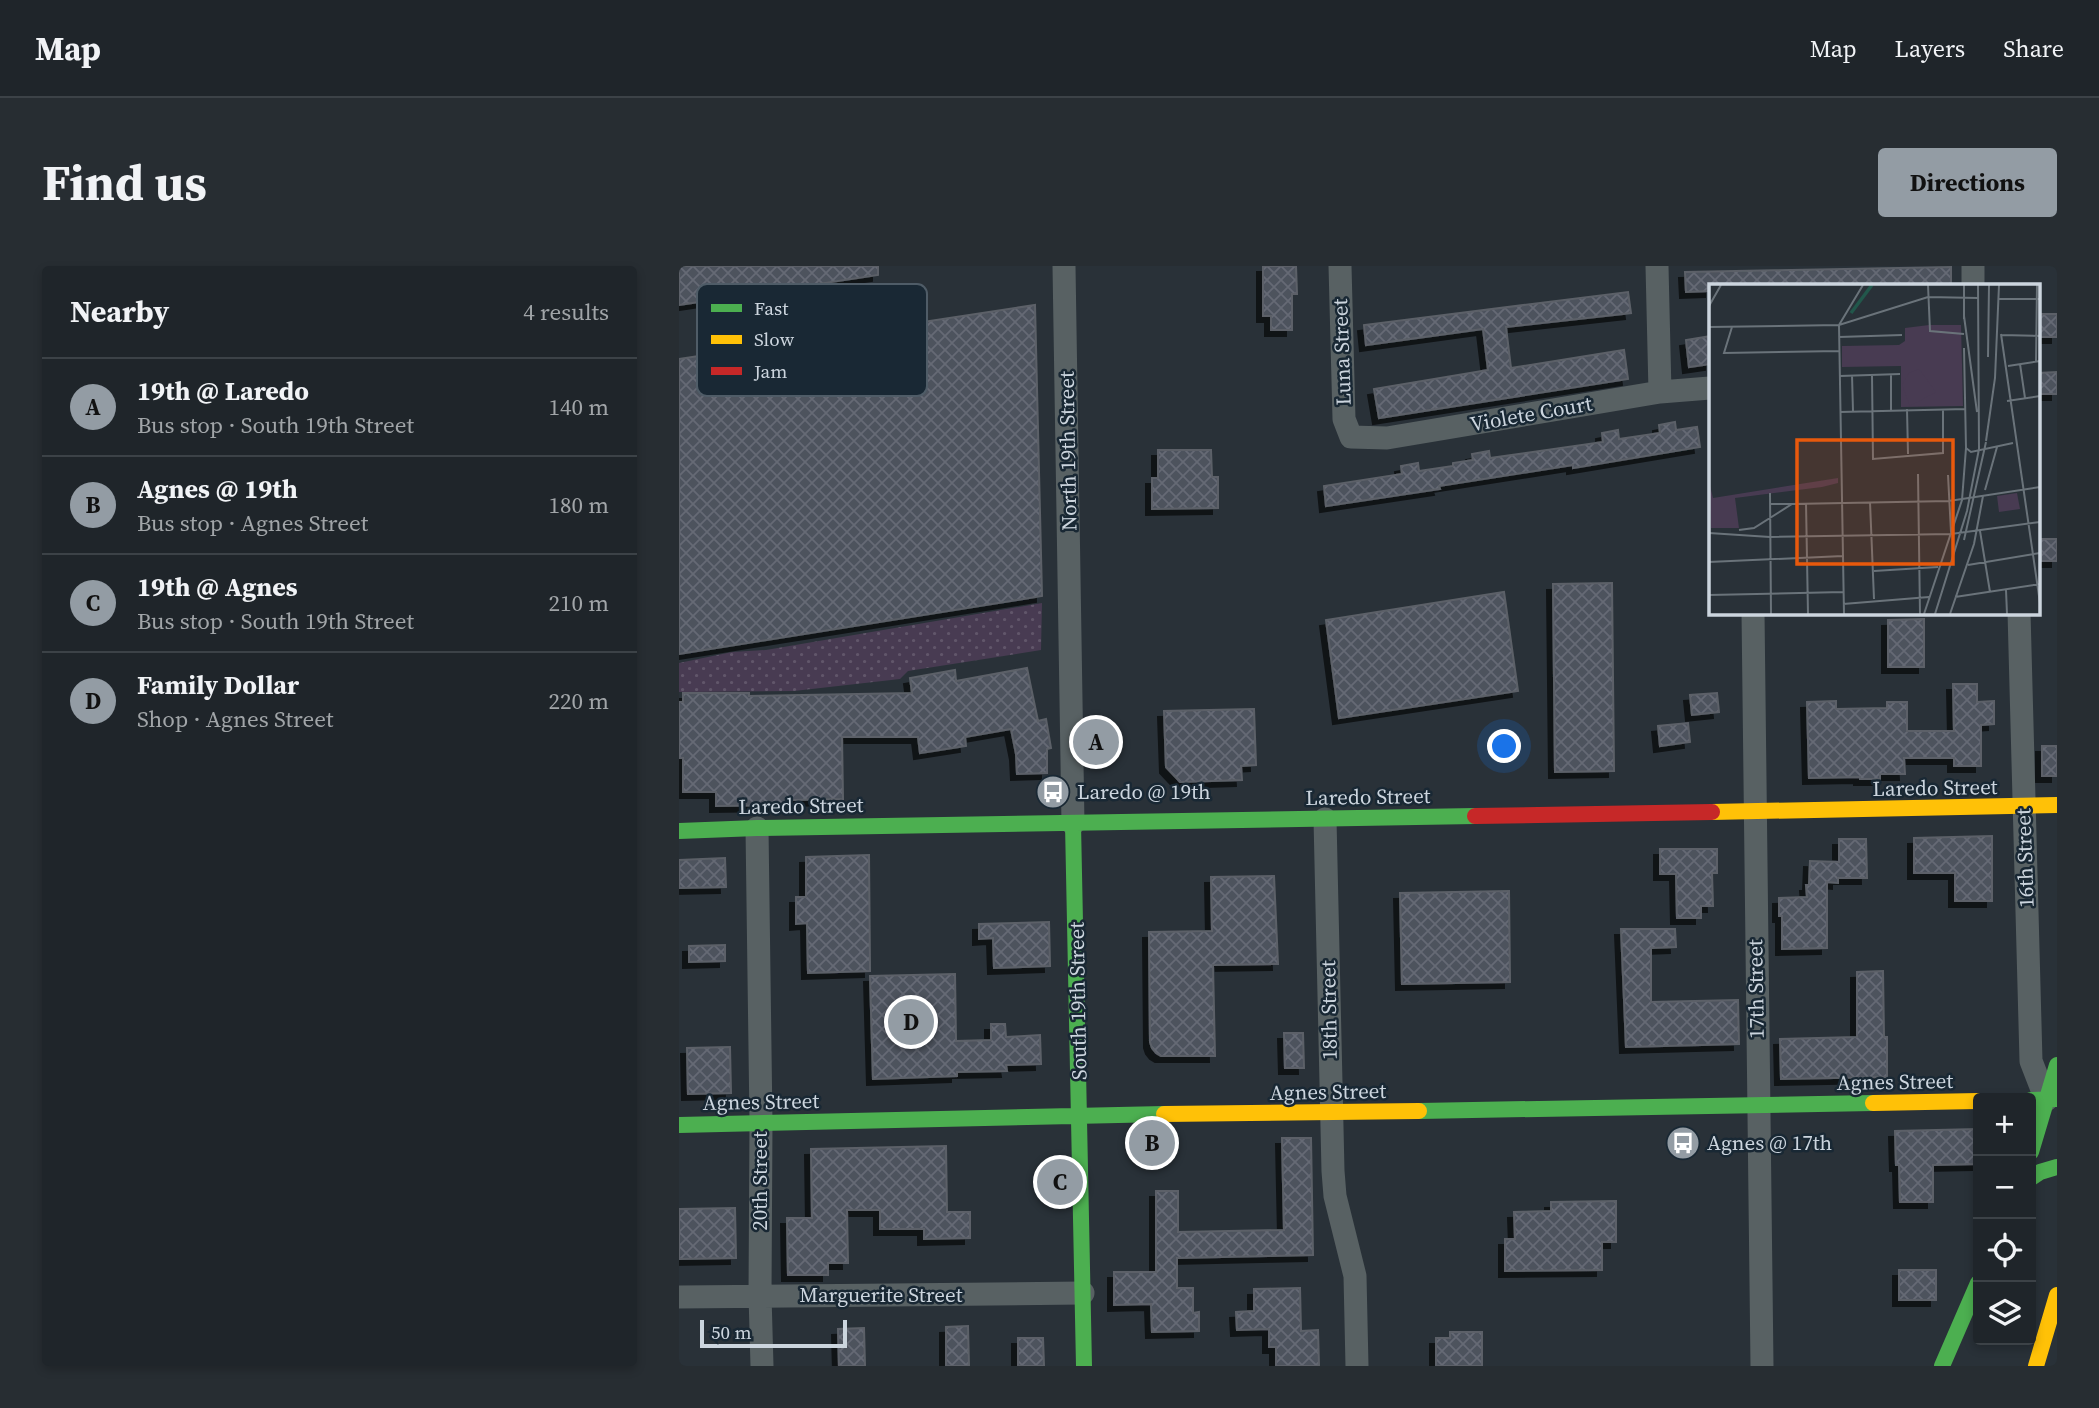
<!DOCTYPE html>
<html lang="en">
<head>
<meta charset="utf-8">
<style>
  body { margin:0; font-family:"Source Serif 4",serif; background:#272d32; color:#f1f3f6 }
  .controls { position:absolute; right:21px; bottom:21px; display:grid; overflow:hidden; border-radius:7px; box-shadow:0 4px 10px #0003 }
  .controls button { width:63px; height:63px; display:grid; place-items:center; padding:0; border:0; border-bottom:2px solid #3c4247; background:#1f252a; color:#f1f3f6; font:35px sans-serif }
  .scale { position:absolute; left:21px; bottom:18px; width:147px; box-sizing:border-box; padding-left:7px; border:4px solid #ccd5de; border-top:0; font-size:19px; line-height:24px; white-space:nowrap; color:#ccd5de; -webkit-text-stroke:5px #192834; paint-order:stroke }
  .you { position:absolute; left:826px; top:481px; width:24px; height:24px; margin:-18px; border:5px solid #fff; border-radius:50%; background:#1a73e8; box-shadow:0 0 0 10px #1a73e833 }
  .badge { display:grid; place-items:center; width:46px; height:46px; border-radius:50%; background:#939ca4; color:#111; font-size:23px; font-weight:700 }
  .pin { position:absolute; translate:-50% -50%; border:4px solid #fff; box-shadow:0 2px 7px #0006 }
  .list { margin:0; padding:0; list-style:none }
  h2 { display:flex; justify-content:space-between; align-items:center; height:91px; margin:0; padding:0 28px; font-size:30px }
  h2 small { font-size:23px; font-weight:400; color:#a1a5a8 }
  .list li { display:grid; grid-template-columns:46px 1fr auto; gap:21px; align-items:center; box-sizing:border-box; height:98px; padding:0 28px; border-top:2px solid #3c4247 }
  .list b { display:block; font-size:26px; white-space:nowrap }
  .list p { margin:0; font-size:23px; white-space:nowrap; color:#a1a5a8 }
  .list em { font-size:23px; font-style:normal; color:#a1a5a8 }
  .icon { flex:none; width:38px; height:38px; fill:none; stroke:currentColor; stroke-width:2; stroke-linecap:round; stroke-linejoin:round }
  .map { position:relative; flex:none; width:1378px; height:1100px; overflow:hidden; border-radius:7px }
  header { display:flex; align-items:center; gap:42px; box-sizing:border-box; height:98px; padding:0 35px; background:#1f252a; border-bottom:2px solid #3c4247 }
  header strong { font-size:33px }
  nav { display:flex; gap:38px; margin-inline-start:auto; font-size:24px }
  .intro { display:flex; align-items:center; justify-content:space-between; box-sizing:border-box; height:168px; padding:0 42px }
  h1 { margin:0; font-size:49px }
  .button { padding:18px 32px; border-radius:7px; background:#939ca4; color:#111; font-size:24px; font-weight:700 }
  main { display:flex; gap:42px; padding:0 42px }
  aside { flex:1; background:#1f252a; border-radius:7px; box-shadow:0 4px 10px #0003 }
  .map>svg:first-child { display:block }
  .grass { fill:url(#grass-dots) }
  .building { fill:url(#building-cross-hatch); stroke:#5c6168; stroke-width:2; filter:url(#shadow) }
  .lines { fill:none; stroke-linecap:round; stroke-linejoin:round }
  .street { stroke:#586163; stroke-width:23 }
  .fast { stroke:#4caf50; stroke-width:16 }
  .slow { stroke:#ffc107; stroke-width:16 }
  .jam { stroke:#c62828; stroke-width:16 }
  .labels { text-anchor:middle; stroke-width:5; stroke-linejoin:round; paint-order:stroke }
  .street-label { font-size:21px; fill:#ccd5de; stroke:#192834 }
  .poi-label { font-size:21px; fill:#ccd5de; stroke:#192834; text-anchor:start }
  .inset-river { fill:none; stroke:#22574b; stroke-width:3.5 }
  .inset-road { fill:none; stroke:#6a737a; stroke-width:2 }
  .view { fill:#e8590c; fill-opacity:0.15; stroke:#e8590c; stroke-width:3.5 }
  .inset-edge { fill:none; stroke:#ccd5de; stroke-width:3.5 }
  .key { fill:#192834; stroke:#4f5c67; stroke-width:2 }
  .key-label { font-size:19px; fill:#ccd5de }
</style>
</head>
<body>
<header>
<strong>Map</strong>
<nav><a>Map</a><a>Layers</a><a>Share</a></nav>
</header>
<div class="intro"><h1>Find us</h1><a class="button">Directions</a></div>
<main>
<aside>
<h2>Nearby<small>4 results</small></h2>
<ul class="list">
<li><span class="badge">A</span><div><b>19th @ Laredo</b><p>Bus stop · South 19th Street</p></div><em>140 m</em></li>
<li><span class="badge">B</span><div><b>Agnes @ 19th</b><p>Bus stop · Agnes Street</p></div><em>180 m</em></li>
<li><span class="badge">C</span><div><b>19th @ Agnes</b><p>Bus stop · South 19th Street</p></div><em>210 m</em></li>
<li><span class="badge">D</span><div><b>Family Dollar</b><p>Shop · Agnes Street</p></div><em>220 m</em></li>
</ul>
</aside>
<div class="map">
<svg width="1378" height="1100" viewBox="0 0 1378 1100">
  <defs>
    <pattern id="grass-dots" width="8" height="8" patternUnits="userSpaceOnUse" patternTransform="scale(1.75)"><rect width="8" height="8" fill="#483b52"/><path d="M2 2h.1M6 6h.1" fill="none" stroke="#61566a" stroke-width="1.8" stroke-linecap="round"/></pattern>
    <pattern id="building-cross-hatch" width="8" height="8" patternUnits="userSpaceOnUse" patternTransform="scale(1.75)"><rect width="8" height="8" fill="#4d525d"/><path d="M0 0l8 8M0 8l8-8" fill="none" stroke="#656a74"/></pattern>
    <filter id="shadow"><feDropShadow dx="-6" dy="6" stdDeviation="0" flood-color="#0009"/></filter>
  </defs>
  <rect width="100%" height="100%" fill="#293138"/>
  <path class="grass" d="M363,337L362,384L229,405L221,413L115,425L0,426V397L53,386L87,384Z"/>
  <path class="building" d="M0,0H199V9L0,39Z
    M584,0H617L618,28H613V64H592V50H584Z
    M1272,1V19H1032V25L1007,26L1006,6Z
    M949,26L952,47L827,61L832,102L945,84L949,113L700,152L695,123L809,104L804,63L687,79L685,59Z
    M356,39L363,330L0,388V93Z
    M1359,48H1378V71H1359Z
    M1032,70V98L1010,101L1007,74Z
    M1378,106V128H1359V107Z
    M996,156L997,164L1018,161L1021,181L894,202V199L760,220L761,223L647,240L645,220L723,208L722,200L739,197L740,205L774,200V197L794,194L793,188L810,185L811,192L924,176L923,167L939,164L940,173L981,167L980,159Z
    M479,184H532L533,211H539V242L473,243V212H479Z
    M1361,273H1378V295H1362Z
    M933,317L935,505L876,506L874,318Z
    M825,326L839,425L660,452L647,354Z
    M1245,353V401H1209V354Z
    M348,402L359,455L367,453L372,482L368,483V507L338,508L337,488L332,463L286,471L287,480L241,487L239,471H163L164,533L113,534V539L37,540V526H4V492H0V436H4V427H70V430L233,427L231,412L276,404L277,415Z
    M1274,418H1298V436L1315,435V458L1302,459V500H1275V492H1225L1226,508H1201V513H1181V511L1130,512L1128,436L1157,435V443L1208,442V436H1228V465H1275Z
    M1038,427L1040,446L1013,449L1011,429Z
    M575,443L577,499L562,500L563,514L501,516L487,501L485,445Z
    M1009,457L1011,476L981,480L979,460Z
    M1363,480H1378V510H1363Z
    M1313,570V635H1276V607H1235V572Z
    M1160,573H1187L1188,612H1159V617L1148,616V682L1103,683V650H1100V632L1128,631L1127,619H1130L1131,595L1160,596Z
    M981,583H1038V607H1033L1034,640H1022V652H998L997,608H981Z
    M190,589L191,705L129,707L128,657L117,658V631H127V591Z
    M46,592L47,621L0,622V594Z
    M595,610L599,698L534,699L536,790H482L477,787L473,782L471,776L470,666L533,665L532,611Z
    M830,625L831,716L723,718L721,627Z
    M370,656L371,700L315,702L314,672L300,673V658Z
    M942,663H996L997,681L972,682V736L1059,734L1060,778L947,781Z
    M46,679V695L10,696V680Z
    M1204,705L1205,771H1208V811L1102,813L1101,773L1178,771V706Z
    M276,708L277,775L312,774V758H326L327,771L361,769L362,798L327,799L328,805L278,806V810L194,813L191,710Z
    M605,767H624L625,802H606Z
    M51,781L52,827L9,828L8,782Z
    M1299,863V898L1254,899V936H1221L1220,899H1217L1216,865Z
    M603,872H632L634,989L498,992V1022H514V1047L520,1046V1065L473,1066L472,1038L435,1039V1006H477V925H499V966L605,964Z
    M267,880L268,946H291V972L245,973V963H201V944H168L169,997H149V1009H109L108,952H133L132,883Z
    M937,935V976H923V1004L826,1005V973H836L835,946L872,945V936Z
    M56,942L57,992L0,993V943Z
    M1220,1004H1257V1034H1220Z
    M621,1022L622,1065L639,1064L640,1100H597V1081H590V1063L558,1064L557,1046L575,1045V1023Z
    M289,1060L290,1100H267V1061Z
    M185,1062L186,1100H160L159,1063Z
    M771,1066H803V1100H757V1072H771Z
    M339,1072H364L365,1100H339Z"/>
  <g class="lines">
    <path class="street" d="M385,0L394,558
      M661,0L665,153L672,171L708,172L981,126L1031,122
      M978,0L981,126
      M1294,19V0
      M1074,346L1083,1100
      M1340,346L1352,795L1367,834
      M646,553L654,905L656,930L676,1010L678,1100
      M78,562L82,857L81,1029L83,1100
      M0,1031L404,1027"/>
    <path class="fast" d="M394,558L405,1100
      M0,565L78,562L796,550
      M1352,834L1378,833
      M740,845L1194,837
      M0,859L485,848
      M1352,886L1378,799
      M1352,912L1361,906L1378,901
      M1263,1100L1299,1017"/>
    <path class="slow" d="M1033,546L1378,539
      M1194,837L1299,835
      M485,848L740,845
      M1357,1100L1378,1029"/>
    <path class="jam" d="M796,550L1033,546"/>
  </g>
  <defs>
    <symbol id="bus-disc" viewBox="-11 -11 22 22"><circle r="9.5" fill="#939ca4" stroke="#192834"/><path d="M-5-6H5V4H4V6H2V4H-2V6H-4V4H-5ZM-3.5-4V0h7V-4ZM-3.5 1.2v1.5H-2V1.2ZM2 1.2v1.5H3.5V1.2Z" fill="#fff"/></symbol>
  </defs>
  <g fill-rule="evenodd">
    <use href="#bus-disc" x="355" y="507" width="38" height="38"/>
    <use href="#bus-disc" x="985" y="858" width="38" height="38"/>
  </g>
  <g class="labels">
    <g class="street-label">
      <text transform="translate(663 86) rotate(-92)" y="7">Luna Street</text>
      <text transform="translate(852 148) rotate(-10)" y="7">Violete Court</text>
      <text transform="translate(389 185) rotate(-91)" y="7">North 19th Street</text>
      <text transform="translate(1256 522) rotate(-1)" y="7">Laredo Street</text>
      <text transform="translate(689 531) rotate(-1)" y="7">Laredo Street</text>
      <text transform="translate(122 540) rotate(-1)" y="7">Laredo Street</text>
      <text transform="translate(1346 592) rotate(-92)" y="7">16th Street</text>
      <text transform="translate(1077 723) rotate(-91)" y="7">17th Street</text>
      <text transform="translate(399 735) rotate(-91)" y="7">South 19th Street</text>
      <text transform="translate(650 744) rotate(-91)" y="7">18th Street</text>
      <text transform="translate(1216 816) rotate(-1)" y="7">Agnes Street</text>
      <text transform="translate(649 826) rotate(-1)" y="7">Agnes Street</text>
      <text transform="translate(82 836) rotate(-1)" y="7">Agnes Street</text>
      <text transform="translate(81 915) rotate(-90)" y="7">20th Street</text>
      <text x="202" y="1036">Marguerite Street</text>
    </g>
    <g class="poi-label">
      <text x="398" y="533">Laredo @ 19th</text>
      <text x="1028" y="884">Agnes @ 17th</text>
    </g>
  </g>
  <g transform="translate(1030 18)">
    <rect width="331" height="331" fill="#293138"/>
    <path d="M129,194V199L113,203L26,214L30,244H2L0,198L4,214Z" fill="#483b52"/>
    <path d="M308,209L311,225L290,228L288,212Z" fill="#483b52"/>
    <path d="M220,41H252L254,122L192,123V82L133,83V62L190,61L196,57V44Z" fill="#483b52"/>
    <path d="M210,85L227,108L201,122L193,101L200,89Z" fill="#483b52"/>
    <path class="inset-river" d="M142,29L163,1"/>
    <path class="inset-road" d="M219,1L221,47L255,50M255,1V35M289,15H331M0,22L12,1M255,32L268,128M0,43L130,41L219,13L269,14M23,43L15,69L130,67M292,50L331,319M292,51L331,52M130,53L193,51M279,73L280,1M327,77L328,1M311,80L316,114M299,82L331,77M143,91L144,127M163,91L164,175L234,169V125M131,92L191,90M298,117L331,112M198,125L199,170M182,126V90M131,128L257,125M277,157L286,94L290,1M257,164L262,168L304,159M209,190L211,330M239,191L242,248M276,206L288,163M61,209L62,330M161,218L165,315M97,219L99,330M61,220H83M30,246L45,244L83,220L240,217L331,203M271,247L281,308M0,249L61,253L242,250L331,238M255,256L277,158M0,278L134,272M259,281L331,269M165,287L229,283M297,306L298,330M0,311L134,308M246,313L331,300M134,320L220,313M135,330L130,41L154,1M215,330L253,216L257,164L255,64M226,330L258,227L270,165L269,1M241,330L265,260L274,212"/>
    <path class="view" d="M88,156H244V280H88Z"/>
    <rect width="331" height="331" class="inset-edge"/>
  </g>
  <rect x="18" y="18" width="230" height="112" rx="10" class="key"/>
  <rect x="32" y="38" width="31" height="8" fill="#4caf50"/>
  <rect x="32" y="69" width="31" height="9" fill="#ffc107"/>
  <rect x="32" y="101" width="31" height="8" fill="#c62828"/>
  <g class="key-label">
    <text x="75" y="49">Fast</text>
    <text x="75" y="80">Slow</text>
    <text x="75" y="112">Jam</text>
  </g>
</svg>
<div class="controls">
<button>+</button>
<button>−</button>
<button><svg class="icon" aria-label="locate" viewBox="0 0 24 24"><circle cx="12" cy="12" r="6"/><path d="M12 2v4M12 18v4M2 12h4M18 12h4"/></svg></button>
<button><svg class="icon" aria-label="layers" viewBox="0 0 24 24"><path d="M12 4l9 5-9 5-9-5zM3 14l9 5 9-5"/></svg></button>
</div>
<div class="scale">50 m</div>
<div class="you"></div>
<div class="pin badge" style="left:417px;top:476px">A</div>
<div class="pin badge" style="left:473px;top:877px">B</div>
<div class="pin badge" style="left:381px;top:916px">C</div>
<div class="pin badge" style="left:232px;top:756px">D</div>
</div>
</main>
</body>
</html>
